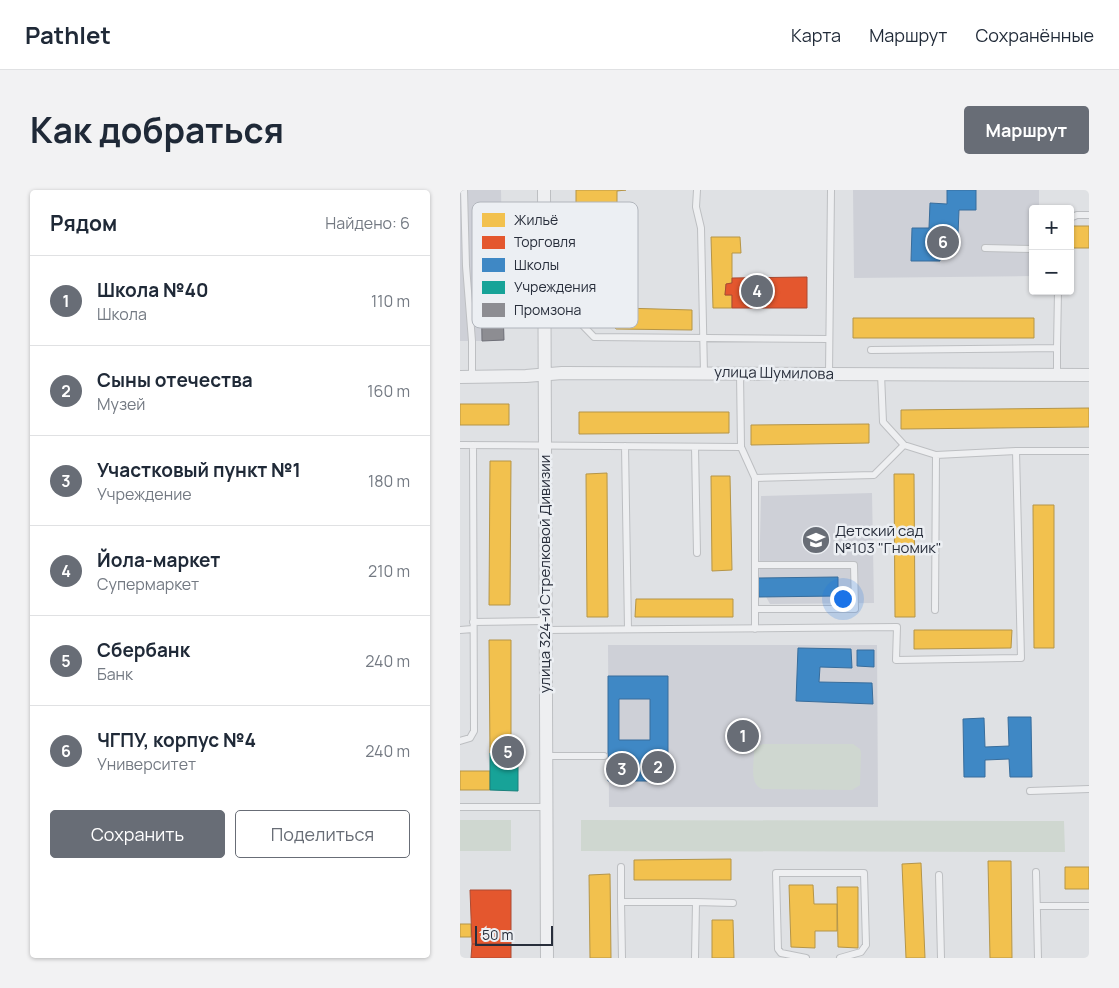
<!DOCTYPE html>
<html lang="ru">
<head>
<meta charset="utf-8">
<style>
  body { margin:0; font-family:Manrope,sans-serif; background:#f2f2f3; color:#1f2937 }
  .controls { position:absolute; right:15px; top:15px; display:grid; overflow:hidden; border-radius:5px; box-shadow:0 1px 4px #0004 }
  .controls button { width:45px; height:45px; display:grid; place-items:center; padding:0; border:0; border-bottom:1px solid #e0e1e3; background:#fff; color:#1f2937; font:25px sans-serif }
  .scale { position:absolute; left:15px; bottom:12px; width:78px; box-sizing:border-box; padding-left:5px; border:2px solid #282e3b; border-top:0; font-size:14px; line-height:18px; white-space:nowrap; color:#282e3b; -webkit-text-stroke:4px #eceff3; paint-order:stroke }
  .you { position:absolute; left:382px; top:408px; width:18px; height:18px; margin:-12px; border:4px solid #fff; border-radius:50%; background:#1a73e8; box-shadow:0 0 0 8px #1a73e833 }
  .badge { display:grid; place-items:center; width:32px; height:32px; border-radius:50%; background:#686d76; color:#fff; font-size:16px; font-weight:700 }
  .pin { position:absolute; translate:-50% -50%; border:2px solid #fff; box-shadow:0 1px 5px #0006 }
  .list { margin:0; padding:0; list-style:none }
  h2 { display:flex; justify-content:space-between; align-items:center; height:65px; margin:0; padding:0 20px; font-size:21px }
  h2 small { font-size:16px; font-weight:400; color:#747a83 }
  .list li { display:grid; grid-template-columns:32px 1fr auto; gap:15px; align-items:center; box-sizing:border-box; height:90px; padding:0 20px; border-top:1px solid #e0e1e3 }
  .list b { display:block; font-size:19px; white-space:nowrap }
  .list p { margin:0; font-size:16px; white-space:nowrap; color:#747a83 }
  .list em { font-size:16px; font-style:normal; color:#747a83 }
  .actions { display:flex; gap:10px; padding:15px 20px }
  .actions a { flex:1; padding:11px 0; border:1px solid #686d76; border-radius:5px; text-align:center; font-size:18px; color:#686d76 }
  .actions .main { background:#686d76; color:#fff }
  .map { position:relative; flex:none; width:629px; height:768px; overflow:hidden; border-radius:5px }
  header { display:flex; align-items:center; gap:30px; box-sizing:border-box; height:70px; padding:0 25px; background:#fff; border-bottom:1px solid #e0e1e3 }
  header strong { font-size:24px }
  nav { display:flex; gap:28px; margin-inline-start:auto; font-size:18px }
  .intro { display:flex; align-items:center; justify-content:space-between; box-sizing:border-box; height:120px; padding:0 30px }
  h1 { margin:0; font-size:35px }
  .button { padding:12px 22px; border-radius:5px; background:#686d76; color:#fff; font-size:18px; font-weight:700 }
  main { display:flex; gap:30px; padding:0 30px }
  aside { flex:1; background:#fff; border-radius:5px; box-shadow:0 1px 4px #0004 }
  .map>svg:first-child { display:block }
  .built { fill:#ced0d7 }
  .green { fill:#cfd7d0 }
  .homes { fill:#f2c14e; stroke:#b59548 }
  .shops { fill:#e4572e; stroke:#ac4b32 }
  .schools { fill:#3f88c5; stroke:#386d9c; fill-rule:evenodd }
  .public { fill:#17a398; stroke:#1c807c }
  .industry { fill:#8d8d92; stroke:#6f7078 }
  .lines { fill:none; stroke-linecap:round; stroke-linejoin:round }
  .lane-casing { stroke:#bdbfc2; stroke-width:8 }
  .street-casing { stroke:#bdbfc2; stroke-width:14 }
  .lane { stroke:#eeeff1; stroke-width:6 }
  .street { stroke:#eeeff1; stroke-width:12 }
  .labels { text-anchor:middle; stroke-width:5; stroke-linejoin:round; paint-order:stroke }
  .street-label { font-size:15px; fill:#282e3b; stroke:#eceff3 }
  .poi-label { font-size:15px; fill:#282e3b; stroke:#eceff3; text-anchor:start }
  .key { fill:#eceff3; stroke:#b1b5bc; stroke-width:1 }
  .key-label { font-size:14px; fill:#282e3b }
</style>
</head>
<body>
<header>
<strong>Pathlet</strong>
<nav><a>Карта</a><a>Маршрут</a><a>Сохранённые</a></nav>
</header>
<div class="intro"><h1>Как добраться</h1><a class="button">Маршрут</a></div>
<main>
<aside>
<h2>Рядом<small>Найдено: 6</small></h2>
<ul class="list">
<li><span class="badge">1</span><div><b>Школа №40</b><p>Школа</p></div><em>110 m</em></li>
<li><span class="badge">2</span><div><b>Сыны отечества</b><p>Музей</p></div><em>160 m</em></li>
<li><span class="badge">3</span><div><b>Участковый пункт №1</b><p>Учреждение</p></div><em>180 m</em></li>
<li><span class="badge">4</span><div><b>Йола-маркет</b><p>Супермаркет</p></div><em>210 m</em></li>
<li><span class="badge">5</span><div><b>Сбербанк</b><p>Банк</p></div><em>240 m</em></li>
<li><span class="badge">6</span><div><b>ЧГПУ, корпус №4</b><p>Университет</p></div><em>240 m</em></li>
</ul>
<div class="actions"><a class="main">Сохранить</a><a>Поделиться</a></div>
</aside>
<div class="map">
<svg width="629" height="768" viewBox="0 0 629 768">
  <rect width="100%" height="100%" fill="#dfe1e4"/>
  <path class="built" d="M0,0H41L44,151H0Z
    M393,0H579V19H573V86L394,88Z
    M412,303L414,413L310,414L299,394L301,306Z
    M148,455H417L418,617H149Z"/>
  <path class="green" d="M303,554H393L400,559L401,563L400,595L392,600L302,599C289,594 294,574 294,562L295,558Z
    M0,630H51V661H0Z
    M121,630L604,631L605,662L121,661Z"/>
  <path class="homes" d="M116,0H166L157,1V19H165V40H116Z
    M611,36H629V58H611Z
    M251,47H280L281,63H272V93L266,94L265,105H272V118H253Z
    M116,60H138L139,93L163,118L232,120V140L156,139L116,98Z
    M393,128H574V148H393Z
    M0,214H49V235H0Z
    M629,218V237L441,239V220Z
    M119,222H269V243L119,244Z
    M409,234V253L291,255V235Z
    M30,271H51L50,415H29Z
    M147,283L148,427H127L126,284Z
    M434,284H454L455,427H435Z
    M251,286H270L272,380L252,381Z
    M573,315H594V458H574Z
    M176,409H273V427H175Z
    M454,440H552L551,458L454,459Z
    M29,450H51V563H30Z
    M0,581H30V600H0Z
    M271,669V690H174V670Z
    M528,671H551L552,768H530Z
    M461,673L465,768H446L442,674Z
    M605,677H629V699H605Z
    M150,684L151,768H130L129,685Z
    M329,695H353L354,714H377V741H355V758L331,757Z
    M377,697H398V758L378,757Z
    M252,730H273L274,768H252Z
    M0,734H11V747H0Z"/>
  <path class="shops" d="M347,87V118H272V105H265L266,94L272,93V88Z
    M10,700H51V754H12Z
    M12,754H51V768H11Z"/>
  <path class="schools" d="M487,0H516V20H499L498,44H480V71H451L452,38H469L470,13L487,14Z
    M378,387V406L299,407L298,388Z
    M338,458L391,459L392,478L360,477L359,492L412,493L413,514L336,511Z
    M397,460H414V477L397,476Z
    M148,486H208V591H148ZM159,509H190V550H159Z
    M548,527H571L572,587H550L549,569L525,570V587H504L503,529L524,528L525,557L549,556Z"/>
  <path class="public" d="M30,563H58V601L30,600Z"/>
  <path class="industry" d="M21,84H42L44,150L22,151Z"/>
  <g class="lines">
    <defs>
      <path id="lane" d="M4,0L6,76L12,151V187
        M237,0L236,17L241,38L244,183
        M610,28L617,25H629
        M48,55V84L84,83
        M525,58L573,59
        M104,78L103,115L134,147L368,149
        M597,158L598,101
        M411,160L597,158V185
        M280,183L281,257L295,288L414,285L444,255
        M369,184L371,0
        M421,184L423,232L444,255L476,265L556,261H629
        M0,255L281,257
        M165,256L168,439
        M235,257L237,363
        M295,375V419H395L394,375H295V288
        M475,420L476,265
        M13,432L85,431
        M295,439V419
        M0,440L13,439
        M85,440L437,437L436,470L561,468L556,261
        M0,551L10,548L14,541L13,255
        M86,566H144
        M570,601L629,599
        M0,617H86
        M576,682L578,768
        M479,685L481,768
        M161,712V677
        M236,712L273,713
        M577,716H629
        M162,768L161,712H236L235,768
        M346,768L321,763L318,759L316,683H404L406,755L401,762L380,768"/>
      <path id="street" d="M84,0L87,768
        M0,187L66,186L102,183L629,185"/>
    </defs>
    <use href="#lane" class="lane-casing"/>
    <use href="#street" class="street-casing"/>
    <use href="#lane" class="lane"/>
    <use href="#street" class="street"/>
  </g>
  <defs>
    <symbol id="school-disc" viewBox="-11 -11 22 22"><circle r="9.5" fill="#686d76" stroke="#eceff3"/><path d="M0-5L7-2L0 1L-7-2ZM-4 1L0 2.5L4 1V4Q0 6-4 4Z" fill="#fff"/></symbol>
  </defs>
  <g fill-rule="evenodd">
    <use href="#school-disc" x="340" y="334" width="32" height="32"/>
  </g>
  <g class="labels">
    <g class="street-label">
      <text transform="translate(314 183) rotate(1)" y="5">улица Шумилова</text>
      <text transform="translate(85 384) rotate(-90)" y="5">улица 324-й Стрелковой Дивизии</text>
    </g>
    <g class="poi-label">
      <text x="375" y="346">Детский сад<tspan x="375" dy="17">№103 "Гномик"</tspan></text>
    </g>
  </g>
  <rect x="12" y="12" width="166" height="126" rx="8" class="key"/>
  <rect x="22" y="23" width="23" height="14" fill="#f2c14e"/>
  <rect x="22" y="46" width="23" height="13" fill="#e4572e"/>
  <rect x="22" y="68" width="23" height="14" fill="#3f88c5"/>
  <rect x="22" y="91" width="23" height="13" fill="#17a398"/>
  <rect x="22" y="113" width="23" height="14" fill="#8d8d92"/>
  <g class="key-label">
    <text x="54" y="35">Жильё</text>
    <text x="54" y="57">Торговля</text>
    <text x="54" y="80">Школы</text>
    <text x="54" y="102">Учреждения</text>
    <text x="54" y="125">Промзона</text>
  </g>
</svg>
<div class="controls">
<button>+</button>
<button>−</button>
</div>
<div class="scale">50 m</div>
<div class="you"></div>
<div class="pin badge" style="left:283px;top:546px">1</div>
<div class="pin badge" style="left:198px;top:577px">2</div>
<div class="pin badge" style="left:162px;top:579px">3</div>
<div class="pin badge" style="left:297px;top:101px">4</div>
<div class="pin badge" style="left:48px;top:562px">5</div>
<div class="pin badge" style="left:483px;top:52px">6</div>
</div>
</main>
</body>
</html>
